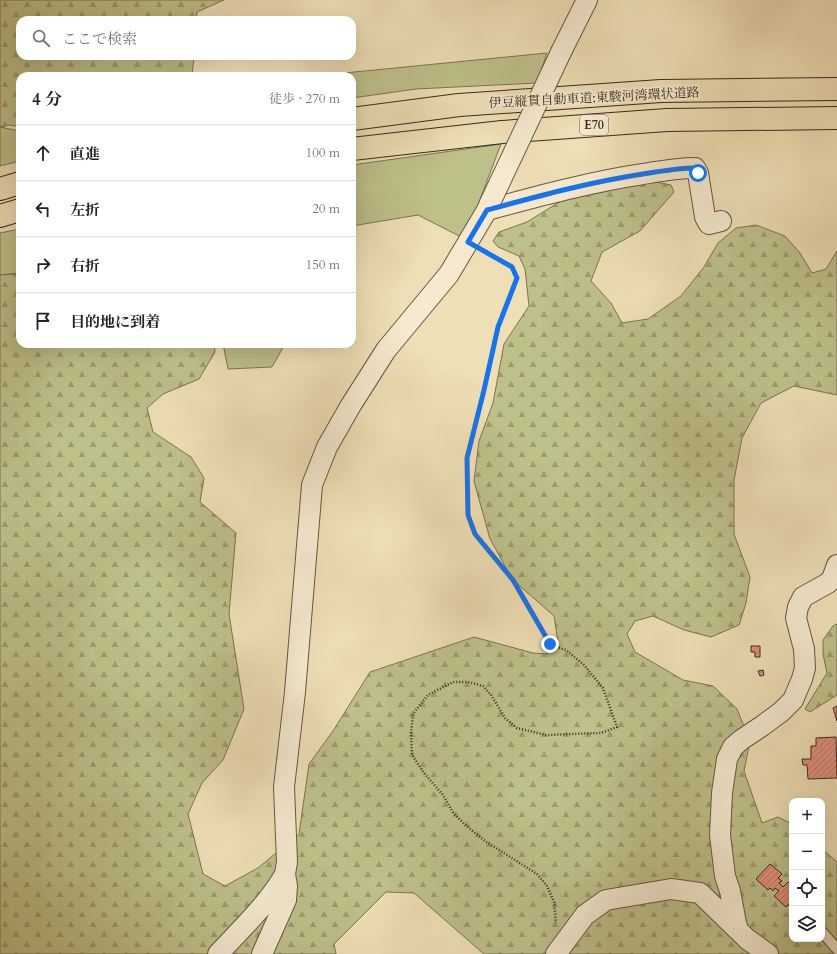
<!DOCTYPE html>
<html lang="ja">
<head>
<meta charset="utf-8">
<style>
  body { margin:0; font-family:Cardo,"Noto Serif JP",serif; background:#f6f6f6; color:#222 }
  .controls { position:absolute; right:12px; bottom:12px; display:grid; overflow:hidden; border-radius:8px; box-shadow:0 4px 16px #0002 }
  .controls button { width:36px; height:36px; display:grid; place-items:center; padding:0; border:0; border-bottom:1px solid #e0e0e0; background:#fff; color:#222; font:20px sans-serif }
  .stop { position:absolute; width:12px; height:12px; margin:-9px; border:3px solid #1a73e8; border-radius:50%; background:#fff }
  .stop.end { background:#1a73e8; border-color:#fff; box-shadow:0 1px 4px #0008 }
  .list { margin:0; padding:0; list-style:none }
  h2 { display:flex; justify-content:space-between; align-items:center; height:52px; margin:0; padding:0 16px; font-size:17px }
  h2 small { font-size:13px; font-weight:400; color:#767676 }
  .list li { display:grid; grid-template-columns:26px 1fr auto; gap:12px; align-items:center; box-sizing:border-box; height:56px; padding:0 16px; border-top:1px solid #e0e0e0 }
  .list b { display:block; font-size:15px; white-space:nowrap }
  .list em { font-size:13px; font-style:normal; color:#767676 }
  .icon { flex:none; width:22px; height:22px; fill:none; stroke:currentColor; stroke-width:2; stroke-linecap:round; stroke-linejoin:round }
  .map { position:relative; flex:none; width:837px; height:954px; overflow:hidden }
  .search { position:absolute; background:#fff; box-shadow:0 4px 16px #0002; left:16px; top:16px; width:340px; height:44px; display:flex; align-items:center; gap:10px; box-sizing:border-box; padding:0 14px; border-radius:12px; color:#767676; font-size:15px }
  .panel { position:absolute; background:#fff; box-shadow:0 4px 16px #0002; left:16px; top:72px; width:340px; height:276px; border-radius:12px }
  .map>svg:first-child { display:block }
  .green { fill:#bec08a; stroke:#7b7452 }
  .forest { fill:url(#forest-firs); stroke:#7b7452 }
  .building { fill:url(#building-hatch); stroke:#38291b }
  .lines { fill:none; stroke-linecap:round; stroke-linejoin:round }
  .service-casing { stroke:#665642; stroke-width:12 }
  .minor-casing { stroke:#665642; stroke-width:22 }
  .motorway-casing { stroke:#38291b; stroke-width:24 }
  .path { stroke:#38291b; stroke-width:2.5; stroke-dasharray:1 2; stroke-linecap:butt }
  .service { stroke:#f5ead0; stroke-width:10 }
  .minor { stroke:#f5ead0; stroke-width:20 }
  .motorway { stroke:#efdfb6; stroke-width:22 }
  .minor-bridge-casing { stroke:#665642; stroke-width:22; stroke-linecap:butt }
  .minor-bridge { stroke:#f5ead0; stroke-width:20 }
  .route { stroke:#1a73e8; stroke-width:5 }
  .labels { text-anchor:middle; stroke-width:4; stroke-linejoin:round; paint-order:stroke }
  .shield { fill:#f5ead0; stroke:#716351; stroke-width:1 }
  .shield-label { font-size:12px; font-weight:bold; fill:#38291b }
  .street-label { font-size:13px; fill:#38291b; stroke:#f5ead0 }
</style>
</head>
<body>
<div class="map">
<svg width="837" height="954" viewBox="0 0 837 954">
  <defs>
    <pattern id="forest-firs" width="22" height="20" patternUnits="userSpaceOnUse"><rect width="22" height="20" fill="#bec08a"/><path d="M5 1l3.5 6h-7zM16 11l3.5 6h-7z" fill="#9b9c70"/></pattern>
    <pattern id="building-hatch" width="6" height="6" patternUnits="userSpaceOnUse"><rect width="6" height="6" fill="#e2937f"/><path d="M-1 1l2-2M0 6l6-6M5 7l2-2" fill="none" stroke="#b87867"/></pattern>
  </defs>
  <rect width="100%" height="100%" fill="#efdfb6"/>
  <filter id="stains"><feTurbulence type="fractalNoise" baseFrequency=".005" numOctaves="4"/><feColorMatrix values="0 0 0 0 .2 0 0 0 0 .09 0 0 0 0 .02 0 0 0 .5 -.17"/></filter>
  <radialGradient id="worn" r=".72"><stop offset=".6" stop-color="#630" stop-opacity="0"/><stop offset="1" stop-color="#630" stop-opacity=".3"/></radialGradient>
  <path class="green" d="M547,53L537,83L416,89L352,98V76H265L334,74Z
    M0,127L20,131V161L0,166Z
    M501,144L465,239L418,215L352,226V165Z
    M20,229V273L0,275V233Z
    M223,344H285L272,367L228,369Z"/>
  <path class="forest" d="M0,0H224L197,12L196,20H20V56H194L192,76H20V127L10,125L0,127Z
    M656,182L671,185L674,192L640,231L602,252L591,281L611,303L622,323L648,319L681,296L704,267L718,243L736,228L756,225L785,236L800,253L812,273L826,269L837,251V395L794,386L761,403L742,438L734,480V534L750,577L746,603L739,625L711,637L684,630L653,616L635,621L627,634L635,652L683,680L713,686L737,709L750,741L744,771L762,823L778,817L792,824V939H822V849L837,862V954H484L414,893L386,892L334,944L336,954H0V275L20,274V344H214L215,352L199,379L163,394L147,408L153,432L191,457L204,478L200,502L236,533L229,614L244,709L223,760L202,783L188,814L203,874L225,886L258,868L299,834L309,764L333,731L370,672L474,637L533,653L547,654L558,642L554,616L513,580L490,539L474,481L479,441L493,403L504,344L529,306L525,269L519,256L498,247L493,241L499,232L527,222L561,201L624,187Z
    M837,624V695L810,712L805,709L827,673L823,654V640L833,626Z"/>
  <path class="building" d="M751,646H760V657H755V652H751Z
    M763,670L764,675L760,676L758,671Z
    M837,706V721L833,708Z
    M836,737L837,778L808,779L807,765H803L802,759H811V746H816V738Z
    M770,864L782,874L778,878L782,881L779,883L783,887L788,882L792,886V901L786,907L774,896L779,891L775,888L773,891L770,888L768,890L756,879Z"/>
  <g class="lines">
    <defs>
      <path id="service" d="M822,932L837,949"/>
      <path id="minor" d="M562,50L587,0
        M487,210C539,196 590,182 643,174C661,171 678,168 695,168L698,173L705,217L709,224L721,221
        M218,954C241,929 269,903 285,874
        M262,954L286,900L287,886L285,874L287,862L284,787L295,692L312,485L327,447L351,405L386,350L449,274L487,210L490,203
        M556,954L585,915L606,900L671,889L700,893L738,930
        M768,954L747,939L738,930L736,923L730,891L725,876L720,835L722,793L727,759L733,747L741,740L762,726L781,712L793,700L802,679L805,668L804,649L796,618L798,607L803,597L828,583L832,579L837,565"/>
      <path id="motorway" d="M352,119L459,105L661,91L837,89
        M352,149L502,132L667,120L837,118
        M0,189L20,183
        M0,216L20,210"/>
    </defs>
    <use href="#service" class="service-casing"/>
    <use href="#minor" class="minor-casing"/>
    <use href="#motorway" class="motorway-casing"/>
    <path class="path" d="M484,250L512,267L517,278L498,327L484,390L467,458L468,515L475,534L513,580L550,645L566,650L584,665L603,688L617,727L601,733L546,735L517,728L505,718L491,695L483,686L468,682H453L428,695L413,714L411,733L412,755L424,773L443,795L454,814L469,828L485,841L537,874L547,886L554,902L556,923"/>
    <use href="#service" class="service"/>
    <use href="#minor" class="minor"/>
    <use href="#motorway" class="motorway"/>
    <defs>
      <path id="minor-bridge" d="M490,203L562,50"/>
    </defs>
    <use href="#minor-bridge" class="minor-bridge-casing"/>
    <use href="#minor-bridge" class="minor-bridge"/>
  </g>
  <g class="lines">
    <path class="route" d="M550,644L513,580L475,534L468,515L467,458L484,390L498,327L517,278L512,267L468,242L487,210C539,196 590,182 643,174C661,171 678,168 695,168L698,173"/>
  </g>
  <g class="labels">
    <rect class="shield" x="580" y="115" width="28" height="20" rx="3"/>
    <g class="shield-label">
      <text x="594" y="129">E70</text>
    </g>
    <g class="street-label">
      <text transform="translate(594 97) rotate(-3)" y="5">伊豆縦貫自動車道;東駿河湾環状道路</text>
    </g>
  </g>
  <rect width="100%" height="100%" filter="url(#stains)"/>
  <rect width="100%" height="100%" fill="url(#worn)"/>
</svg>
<div class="controls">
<button>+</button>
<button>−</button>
<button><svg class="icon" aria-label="locate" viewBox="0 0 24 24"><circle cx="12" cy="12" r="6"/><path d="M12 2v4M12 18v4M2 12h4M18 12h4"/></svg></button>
<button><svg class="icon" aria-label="layers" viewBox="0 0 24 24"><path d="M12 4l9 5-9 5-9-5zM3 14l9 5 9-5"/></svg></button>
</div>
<div class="stop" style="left:698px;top:173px"></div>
<div class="stop end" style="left:550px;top:644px"></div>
<div class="search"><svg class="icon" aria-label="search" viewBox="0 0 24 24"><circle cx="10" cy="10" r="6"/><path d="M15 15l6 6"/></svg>ここで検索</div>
<section class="panel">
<h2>4 分<small>徒歩 · 270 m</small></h2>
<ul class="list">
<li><svg class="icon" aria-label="ahead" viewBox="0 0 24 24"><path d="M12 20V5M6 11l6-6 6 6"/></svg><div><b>直進</b></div><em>100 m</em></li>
<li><svg class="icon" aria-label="left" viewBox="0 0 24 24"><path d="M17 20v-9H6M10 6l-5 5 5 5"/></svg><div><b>左折</b></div><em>20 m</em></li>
<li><svg class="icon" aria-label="right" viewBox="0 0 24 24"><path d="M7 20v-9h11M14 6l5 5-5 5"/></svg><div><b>右折</b></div><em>150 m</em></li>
<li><svg class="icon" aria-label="arrive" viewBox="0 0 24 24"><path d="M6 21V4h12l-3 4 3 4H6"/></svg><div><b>目的地に到着</b></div></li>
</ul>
</section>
</div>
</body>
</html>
